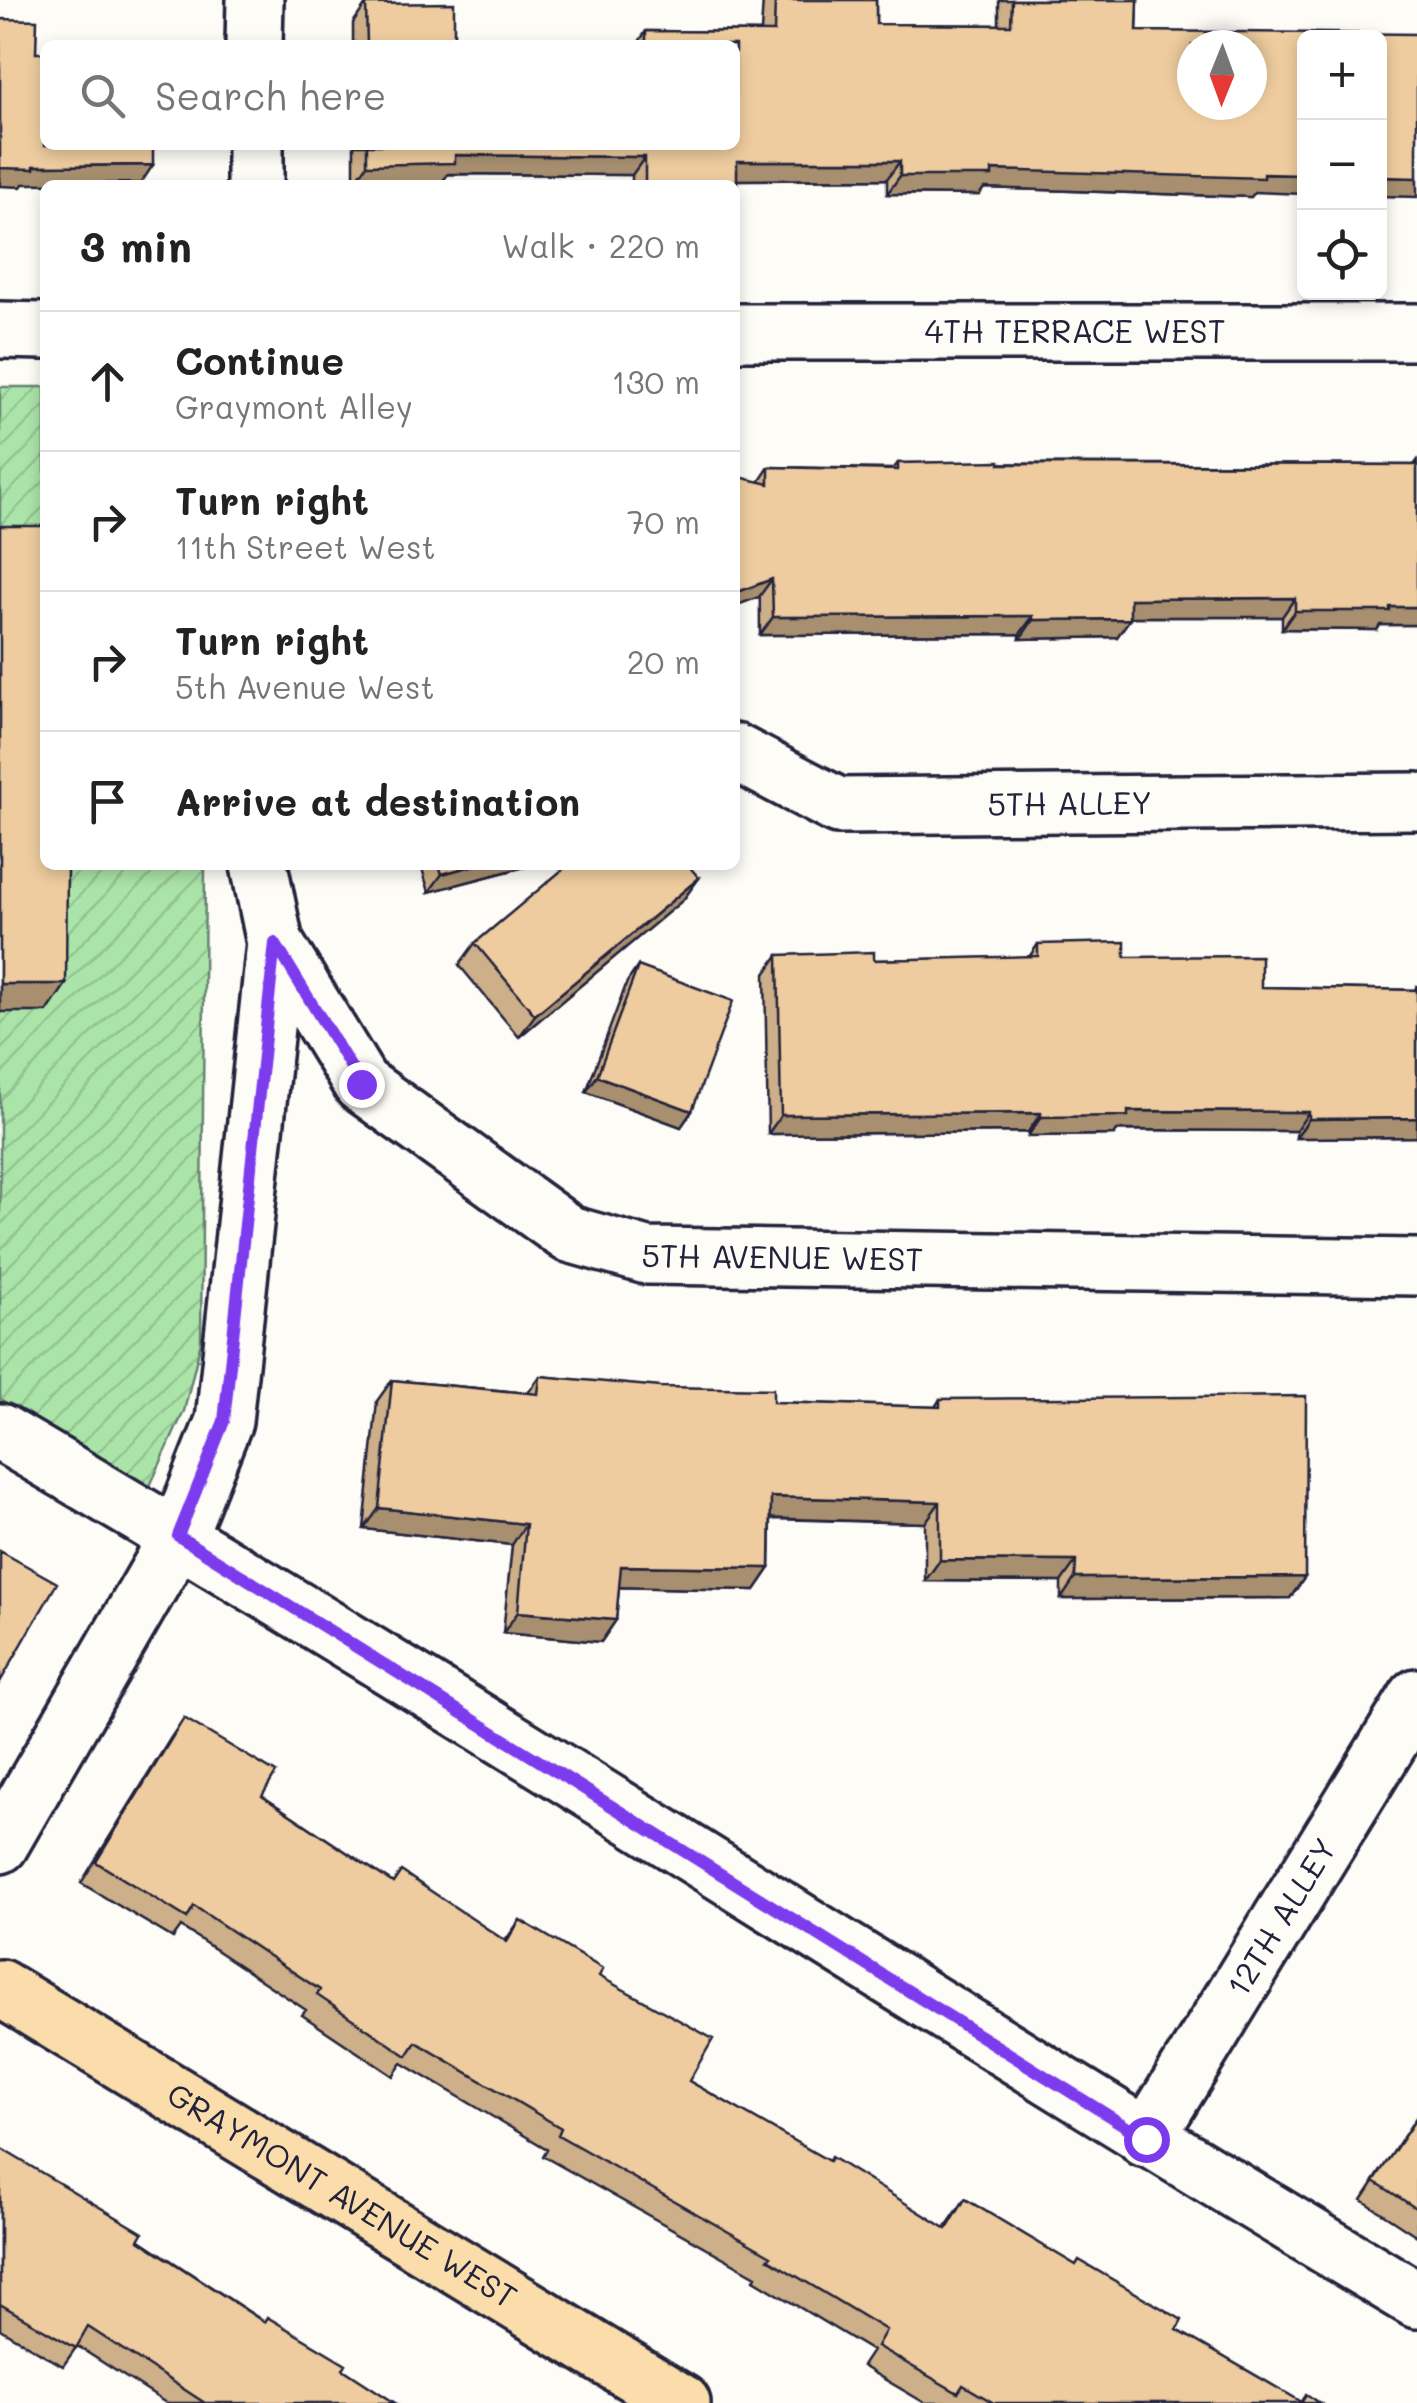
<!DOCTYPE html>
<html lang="en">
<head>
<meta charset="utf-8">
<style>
  body { margin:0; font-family:Mali,sans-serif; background:#f6f6f6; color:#222 }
  .controls { position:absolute; right:30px; top:30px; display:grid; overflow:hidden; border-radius:15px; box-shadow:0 5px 15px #0003 }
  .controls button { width:90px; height:90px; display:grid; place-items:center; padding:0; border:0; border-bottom:2px solid #e0e0e0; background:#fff; color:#222; font:50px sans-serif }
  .compass { position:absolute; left:1177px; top:30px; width:90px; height:90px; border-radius:50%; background:#fff; box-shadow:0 5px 15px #0003; rotate:181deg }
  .stop { position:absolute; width:30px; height:30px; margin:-22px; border:8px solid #7c3aed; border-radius:50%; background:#fff }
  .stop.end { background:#7c3aed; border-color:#fff; box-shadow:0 2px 10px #0008 }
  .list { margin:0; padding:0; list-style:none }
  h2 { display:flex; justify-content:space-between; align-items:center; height:130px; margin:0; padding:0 40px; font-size:42px }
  h2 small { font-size:32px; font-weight:400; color:#767676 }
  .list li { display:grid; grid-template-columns:65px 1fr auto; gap:30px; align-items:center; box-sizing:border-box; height:140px; padding:0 40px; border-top:2px solid #e0e0e0 }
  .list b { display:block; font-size:38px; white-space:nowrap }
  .list p { margin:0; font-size:32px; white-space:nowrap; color:#767676 }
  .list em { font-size:32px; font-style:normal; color:#767676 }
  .icon { flex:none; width:55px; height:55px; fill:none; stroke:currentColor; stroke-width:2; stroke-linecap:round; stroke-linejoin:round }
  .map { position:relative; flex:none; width:1417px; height:2403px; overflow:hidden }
  .search { position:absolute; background:#fff; box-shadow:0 5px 15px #0003; left:40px; top:40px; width:700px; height:110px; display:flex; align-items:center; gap:25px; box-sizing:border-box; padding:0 35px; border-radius:15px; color:#767676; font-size:38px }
  .panel { position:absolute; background:#fff; box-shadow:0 5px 15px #0003; left:40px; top:180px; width:700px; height:690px; border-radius:15px }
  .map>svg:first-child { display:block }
  .garden { fill:url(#garden-furrows); stroke:#668372; stroke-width:2.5 }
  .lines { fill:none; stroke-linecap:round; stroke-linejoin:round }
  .minor-casing { stroke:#22223b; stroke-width:62 }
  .major-casing { stroke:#22223b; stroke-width:62 }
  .minor { stroke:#fdfcf7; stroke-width:55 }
  .major { stroke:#faddab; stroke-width:55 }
  .wall { fill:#cdaf89; stroke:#22223b; stroke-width:2.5 }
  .shaded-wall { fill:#a78f6f; stroke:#22223b; stroke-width:2.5 }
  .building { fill:#eecc9f; stroke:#22223b; stroke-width:2.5; fill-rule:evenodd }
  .route { stroke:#7c3aed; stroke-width:12 }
  .labels { text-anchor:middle; stroke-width:8; stroke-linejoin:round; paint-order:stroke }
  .street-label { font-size:32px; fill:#22223b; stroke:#fdfcf7 }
</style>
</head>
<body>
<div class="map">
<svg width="1417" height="2403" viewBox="0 0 1417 2403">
  <defs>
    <pattern id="garden-furrows" width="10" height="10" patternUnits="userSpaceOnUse" patternTransform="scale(2.5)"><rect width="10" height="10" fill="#abe4a8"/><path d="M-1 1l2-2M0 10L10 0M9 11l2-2" fill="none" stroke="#93c392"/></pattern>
  </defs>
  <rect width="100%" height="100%" fill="#fdfcf7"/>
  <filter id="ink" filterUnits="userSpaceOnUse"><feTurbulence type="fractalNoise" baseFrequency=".01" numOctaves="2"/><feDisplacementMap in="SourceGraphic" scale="20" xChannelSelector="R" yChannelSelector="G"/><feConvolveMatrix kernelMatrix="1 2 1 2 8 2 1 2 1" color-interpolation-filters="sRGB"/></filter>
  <g filter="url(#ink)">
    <path class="garden" d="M0,387H45V865H205L201,1341L184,1411L149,1488L0,1399Z"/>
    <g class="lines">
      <defs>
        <g id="minor">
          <path d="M254,45L255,0"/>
          <path d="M255,145V185"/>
          <path d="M0,330L45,331"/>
          <path id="s1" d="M735,332H1417"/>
          <path id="s2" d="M735,752L838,806L1417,801"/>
          <path id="s3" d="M275,943L361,1084L569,1234L647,1256L1417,1267"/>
          <path d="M0,1432C478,1712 941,2017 1417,2300"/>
          <path d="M0,1845L178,1537L224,1421L275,943L259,865"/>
          <path id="s4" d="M1146,2139L1417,1697"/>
        </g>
        <g id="major">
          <path id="s5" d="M0,1988L682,2403"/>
        </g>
      </defs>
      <use href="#minor" class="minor-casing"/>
      <use href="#major" class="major-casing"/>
      <use href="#minor" class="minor"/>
      <use href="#major" class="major"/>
    </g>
    <path class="wall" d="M763,0H876V24L999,25V0H1138L1137,31L1255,192L1251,197L984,188L979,195L887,194V179L737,180L735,185H632V175L448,174L442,182L354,183V145H735V45H637L646,31L761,32Z
      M366,4L454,45H353V23Z
      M1417,461V625H1380L1377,630L1282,629V617H1130L1117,637L1020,639V634L760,635L759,482L769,467L893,469L898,463L1414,465Z
      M421,865H532L429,892Z
      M699,878L683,900L519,1037L459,965L475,943Z
      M1038,944L1125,957L1261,987L1415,990L1417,985V1137L1296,1138V1131L1118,1130L1114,1135L1028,1136V1132L768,1134L765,974L778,955L874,960L1029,957Z
      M638,966L692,1111L681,1127L586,1092L627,982Z
      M540,1376L773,1402L935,1407L940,1399L1305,1577L1290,1598L1061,1599V1582L925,1581V1523L771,1519L770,1568L755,1590L619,1587L616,1620L601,1642L503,1633L512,1545L364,1529L377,1401L392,1380L528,1393Z
      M184,1718L262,1796L393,1883L505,1941L520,1920L599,1976L689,2081L945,2228L965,2199L1177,2330L1301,2402L1320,2403H925L862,2366L872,2351L754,2280L756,2276L543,2156L547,2149L402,2063L393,2076L302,2015L306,2010L181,1927L173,1938L81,1883L170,1739Z
      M1417,2116V2236L1362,2200Z
      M0,2148L263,2321L395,2403H166L77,2346L63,2366L0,2329Z"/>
    <path class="shaded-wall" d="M455,155L645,157L632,175L448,174L442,182L354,183L367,165Z
      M737,161H900L887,179L724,180Z
      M153,165L141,183L23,184L21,187L0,186V168L34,166Z
      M992,170L1304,175V194L1255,192L1251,197L984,188L979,195L887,194L900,176Z
      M1380,177L1417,178V197L1380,196Z
      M772,579L759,597L735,606V593Z
      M1295,598L1282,617H1117L1130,599Z
      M1390,607H1417V625H1380L1377,630L1282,629L1295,611Z
      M1033,616L1020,634L760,635L773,617Z
      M1130,619L1117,637L1020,639L1033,620Z
      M475,865H532L429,892L442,874Z
      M699,878L683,900L519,1037L535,1015Z
      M0,984H66L47,1012H0Z
      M597,1076L692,1111L681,1127L586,1092Z
      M1128,1111L1309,1112L1296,1131L1118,1130L1114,1135L1028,1136L1041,1117Z
      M1041,1113L1028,1132L768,1134L781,1115Z
      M1417,1118V1137L1296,1138L1309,1119Z
      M771,1497L940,1502L925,1523L756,1518Z
      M379,1508L526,1524L512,1545L364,1529Z
      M940,1560L1076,1561L1061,1582L925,1581Z
      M621,1566L770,1568L755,1590L606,1587Z
      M1305,1577L1290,1598L1061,1599L1075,1578Z
      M518,1612L616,1620L601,1642L503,1633Z"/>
    <path class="building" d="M775,0H876V24L1011,25L1012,0H1138L1137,31L1417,34V178L1380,177V38H1304V175L1264,174V178L992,170V176H900V161H737V187H735V185H645V157L455,155V163L367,165V145H735V45H646V31L774,32ZM1192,45H1252V105H1192Z
      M454,3V45H367L366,4Z
      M0,19L37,20L36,53H45V145H153V165L34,166V169L0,168Z
      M1000,461V464L1417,465V607H1390V611H1295V598L1130,599V619L1033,620V616L773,617L772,579L735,593V476L769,484V467L898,470V463Z
      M0,526H45V865H67L66,984H0Z
      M439,865H475L442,874Z
      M568,865H688L699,878L535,1015L475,943Z
      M1125,942V957L1261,956V987L1417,990V1118L1309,1119V1112L1128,1111V1116L1041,1117V1113L781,1115L778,955L874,952V960L1038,956V944Z
      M638,966L733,1001L692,1111L597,1076Z
      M540,1376L661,1387L773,1389V1402L940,1407V1399L1306,1396L1305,1577L1075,1578L1076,1561L940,1560V1502L771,1497L770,1568L621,1566L616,1620L518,1612L526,1524L379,1508L392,1380L538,1394Z
      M0,1551L57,1583L0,1682Z
      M184,1718L276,1773L262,1796L393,1883L401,1871L507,1942L520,1920L603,1969L599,1976L713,2039L689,2081L829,2161L831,2157L947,2229L965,2199L1076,2265L1079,2260L1182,2320L1177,2330L1302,2402L1306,2394L1320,2403H994L963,2385L958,2393L877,2346L886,2330L768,2259L771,2256L558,2135L561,2128L416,2042L407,2056L317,1995L320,1990L194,1906L187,1918L96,1862Z
      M1417,2117V2209L1374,2181Z
      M0,2148L143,2233L139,2240L264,2322L267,2317L346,2364L343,2369L395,2403H205L88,2327L76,2348L0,2304Z"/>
  </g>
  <g class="lines" filter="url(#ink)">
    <path class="route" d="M361,1084L275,943L224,1421L178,1536L1146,2139"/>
  </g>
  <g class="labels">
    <g class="street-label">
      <text dy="11" stroke="none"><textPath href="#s1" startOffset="340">4TH TERRACE WEST</textPath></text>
      <text dy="11" stroke="none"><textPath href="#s2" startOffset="348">5TH ALLEY</textPath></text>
      <text dy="11" stroke="none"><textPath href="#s3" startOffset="638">5TH AVENUE WEST</textPath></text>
      <text dy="11" stroke="none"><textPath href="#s4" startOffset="260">12TH ALLEY</textPath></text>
      <text dy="11" stroke="none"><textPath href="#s5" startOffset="400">GRAYMONT AVENUE WEST</textPath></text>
    </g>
  </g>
</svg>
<div class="controls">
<button>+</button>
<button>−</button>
<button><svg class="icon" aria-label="locate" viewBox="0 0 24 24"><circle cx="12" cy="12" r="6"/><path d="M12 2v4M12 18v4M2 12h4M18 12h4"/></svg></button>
</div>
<svg class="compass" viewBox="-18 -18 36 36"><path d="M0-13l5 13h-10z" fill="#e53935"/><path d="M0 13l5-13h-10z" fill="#767676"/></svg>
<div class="stop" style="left:1146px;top:2139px"></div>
<div class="stop end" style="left:361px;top:1084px"></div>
<div class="search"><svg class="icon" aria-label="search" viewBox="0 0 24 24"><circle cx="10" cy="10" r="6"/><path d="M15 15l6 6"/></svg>Search here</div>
<section class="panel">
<h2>3 min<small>Walk · 220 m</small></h2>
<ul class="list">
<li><svg class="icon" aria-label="ahead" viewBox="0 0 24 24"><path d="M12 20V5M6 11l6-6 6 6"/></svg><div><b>Continue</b><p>Graymont Alley</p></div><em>130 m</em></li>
<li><svg class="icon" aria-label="right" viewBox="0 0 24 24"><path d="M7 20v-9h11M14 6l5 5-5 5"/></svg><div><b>Turn right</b><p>11th Street West</p></div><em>70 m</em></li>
<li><svg class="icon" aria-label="right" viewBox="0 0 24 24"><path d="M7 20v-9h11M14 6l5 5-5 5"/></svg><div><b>Turn right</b><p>5th Avenue West</p></div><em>20 m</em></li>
<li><svg class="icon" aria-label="arrive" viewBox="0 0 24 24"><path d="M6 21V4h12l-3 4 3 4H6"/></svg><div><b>Arrive at destination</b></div></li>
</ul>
</section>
</div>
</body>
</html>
